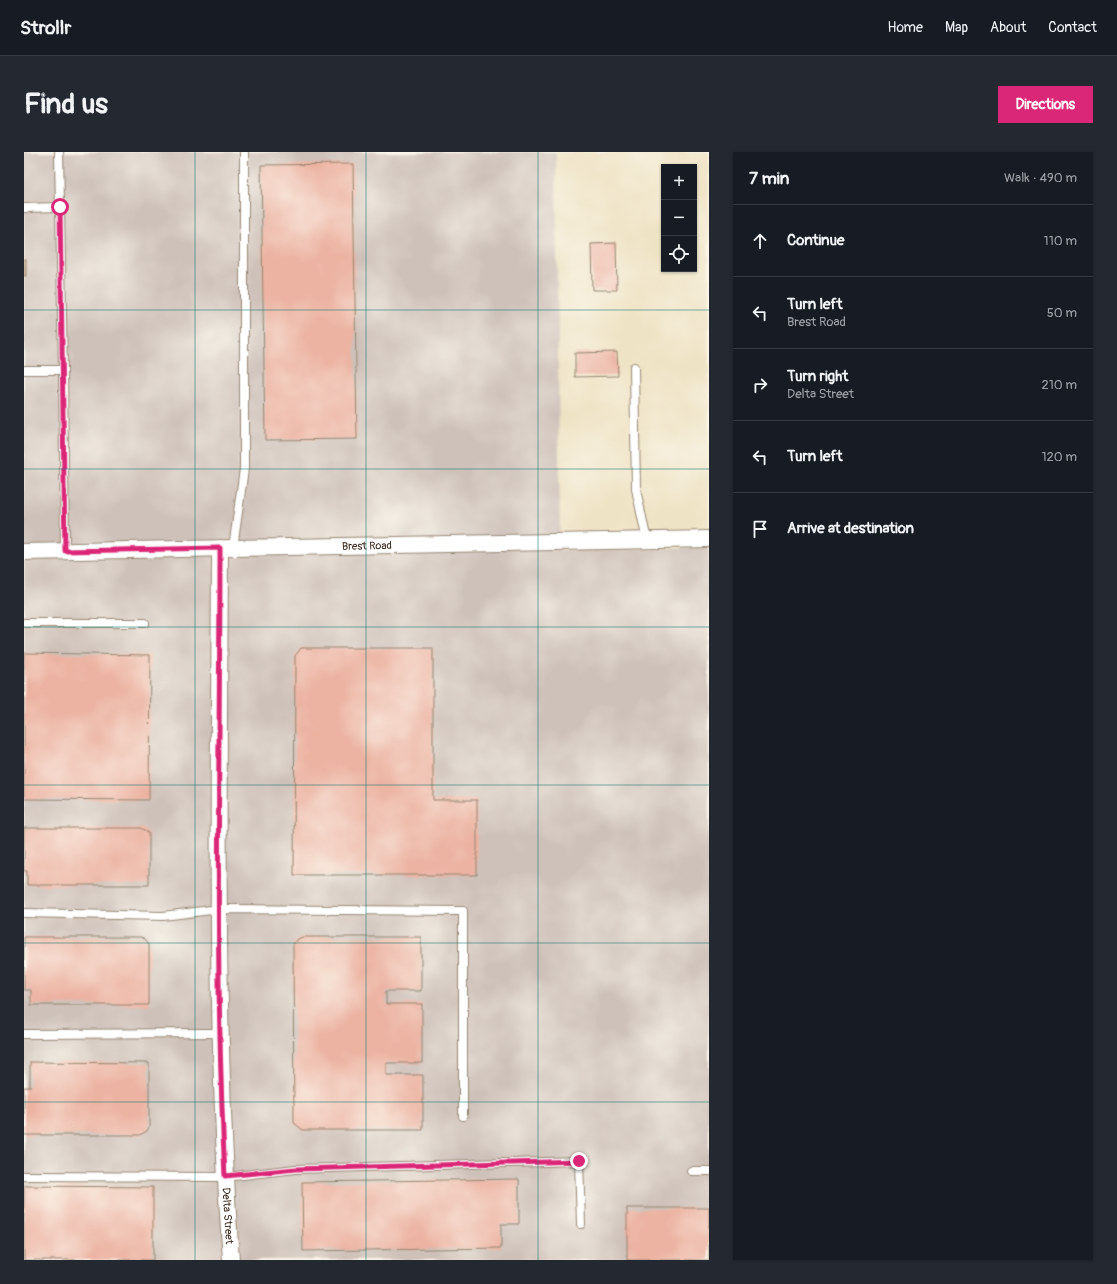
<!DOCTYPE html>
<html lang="en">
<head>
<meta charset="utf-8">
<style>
	body { margin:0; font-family:Pangolin,sans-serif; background:#242831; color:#f1f3f6 }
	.controls { position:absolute; right:12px; top:12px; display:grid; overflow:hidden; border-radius:0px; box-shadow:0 1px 3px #0004 }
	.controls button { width:36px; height:36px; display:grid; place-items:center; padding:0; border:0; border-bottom:1px solid #363941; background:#171b24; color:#f1f3f6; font:20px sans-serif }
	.stop { position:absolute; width:12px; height:12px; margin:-9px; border:3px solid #db2777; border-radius:50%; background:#fff }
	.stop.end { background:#db2777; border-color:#fff; box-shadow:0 1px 4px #0008 }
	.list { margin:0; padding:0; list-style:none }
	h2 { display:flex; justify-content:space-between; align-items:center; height:52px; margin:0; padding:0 16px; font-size:17px }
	h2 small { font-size:13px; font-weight:400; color:#9ea1a6 }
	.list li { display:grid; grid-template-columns:26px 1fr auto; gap:12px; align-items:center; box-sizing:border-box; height:72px; padding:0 16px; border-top:1px solid #363941 }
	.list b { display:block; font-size:15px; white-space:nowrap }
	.list p { margin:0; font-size:13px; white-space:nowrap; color:#9ea1a6 }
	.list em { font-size:13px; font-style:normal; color:#9ea1a6 }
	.icon { flex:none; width:22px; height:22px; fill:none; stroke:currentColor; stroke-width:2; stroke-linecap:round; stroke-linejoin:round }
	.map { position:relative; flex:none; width:685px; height:1108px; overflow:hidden; border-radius:0px }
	header { display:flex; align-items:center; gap:24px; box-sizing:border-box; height:56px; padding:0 20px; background:#171b24; border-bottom:1px solid #363941 }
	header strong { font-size:19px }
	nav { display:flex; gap:22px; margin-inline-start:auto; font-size:14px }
	.intro { display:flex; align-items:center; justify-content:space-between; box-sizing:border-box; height:96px; padding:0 24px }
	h1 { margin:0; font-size:28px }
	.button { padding:10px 18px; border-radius:0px; background:#db2777; color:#fff; font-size:14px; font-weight:700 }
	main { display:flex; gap:24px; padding:0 24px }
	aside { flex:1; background:#171b24; border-radius:0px; box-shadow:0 1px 3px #0004 }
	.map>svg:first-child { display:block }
</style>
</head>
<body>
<header>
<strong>Strollr</strong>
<nav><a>Home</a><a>Map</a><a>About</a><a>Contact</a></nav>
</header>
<div class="intro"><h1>Find us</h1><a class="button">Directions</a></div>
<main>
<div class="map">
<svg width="685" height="1108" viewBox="0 0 685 1108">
	<rect width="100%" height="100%" fill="#fbf7ec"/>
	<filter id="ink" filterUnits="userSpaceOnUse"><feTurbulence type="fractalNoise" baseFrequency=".025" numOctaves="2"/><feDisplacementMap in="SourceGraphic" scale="8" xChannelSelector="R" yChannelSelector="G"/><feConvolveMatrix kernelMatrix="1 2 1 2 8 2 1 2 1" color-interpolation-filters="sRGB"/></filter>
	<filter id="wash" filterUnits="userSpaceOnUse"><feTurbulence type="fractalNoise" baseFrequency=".012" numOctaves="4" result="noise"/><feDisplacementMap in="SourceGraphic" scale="16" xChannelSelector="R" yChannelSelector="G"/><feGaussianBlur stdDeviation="0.9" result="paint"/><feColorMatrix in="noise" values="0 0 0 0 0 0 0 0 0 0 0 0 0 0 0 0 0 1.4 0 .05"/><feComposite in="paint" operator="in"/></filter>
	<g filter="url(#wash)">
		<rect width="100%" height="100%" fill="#efe3c5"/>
		<!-- industrial -->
		<polygon fill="#cec1b9" points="0,0 532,0 536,398 685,395 685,1108 0,1108"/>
		<g id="blocks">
			<!-- building -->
			<g fill="#ecb2a2">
				<polygon points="329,12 333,287 241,288 237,13"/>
				<polygon points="592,91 593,138 568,138 567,92"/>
				<rect x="0" y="107" width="2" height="17"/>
				<polygon points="593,200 594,224 551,225 551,201"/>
				<polygon points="277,496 409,496 409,648 453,648 453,723 270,723 271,504"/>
				<polygon points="0,501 126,503 125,648 0,647"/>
				<polygon points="0,676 117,676 121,678 125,681 125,733 3,733 3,719 0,719"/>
				<polygon points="0,785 117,785 121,787 125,792 125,853 7,853 7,838 0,838"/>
				<polygon points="278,785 397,785 397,839 362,839 362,852 398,852 398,911 362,911 362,923 399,923 399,978 279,978 270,971 269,792 272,788"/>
				<polygon points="6,910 125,911 125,975 123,979 116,983 0,983 0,935 6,935"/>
				<polygon points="495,1027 495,1072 477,1072 477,1096 279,1099 278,1030"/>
				<polygon points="0,1034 129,1035 129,1108 0,1108"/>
				<rect x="603" y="1056" width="82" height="52"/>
			</g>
		</g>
	</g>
	<g filter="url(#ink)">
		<use href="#blocks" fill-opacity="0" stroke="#958672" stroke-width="1"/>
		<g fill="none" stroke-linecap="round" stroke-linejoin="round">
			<defs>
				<g id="lane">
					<polyline points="35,0 39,218"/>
					<polyline points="0,56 36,55"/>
					<polyline points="610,215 612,337 623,389"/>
					<polyline points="0,218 39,218 41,399"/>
					<polyline points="209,396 220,317 220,0"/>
					<polyline points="0,471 121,471"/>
					<polyline points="0,761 139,764 195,757 439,759 439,964"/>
					<polyline points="0,882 197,881"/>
					<polyline points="667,1019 685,1019"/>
					<polyline points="0,1024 201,1025 272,1017 555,1009 557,1072"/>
				</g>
				<g id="street">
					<path id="s1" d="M196,396C195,634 190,871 207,1108"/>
					<path id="s2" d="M0,400L685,387"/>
				</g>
			</defs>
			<!-- lane casing -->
			<use href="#lane" stroke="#958672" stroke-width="10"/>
			<!-- street casing -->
			<use href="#street" stroke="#958672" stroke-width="18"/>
			<!-- lane -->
			<use href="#lane" stroke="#fff" stroke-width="8"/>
			<!-- street -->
			<use href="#street" stroke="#fff" stroke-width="16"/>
		</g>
	</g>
	<g fill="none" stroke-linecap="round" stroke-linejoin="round" filter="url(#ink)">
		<!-- route -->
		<path stroke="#db2777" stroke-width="5" d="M36,55L41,399L196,396C196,605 190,815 201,1024L272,1017L555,1009"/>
	</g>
	<!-- grid -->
	<path fill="none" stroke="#0f766e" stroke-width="1" stroke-opacity="0.55" d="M171,0V1108M342,0V1108M514,0V1108M0,158H685M0,317H685M0,475H685M0,633H685M0,791H685M0,950H685"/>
	<g text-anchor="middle" stroke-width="3" stroke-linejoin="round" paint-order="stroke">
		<!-- street labels -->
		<g font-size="11" fill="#3b2a1e" stroke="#fbf7ec">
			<text dy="4" stroke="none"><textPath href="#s2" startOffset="343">Brest Road</textPath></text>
			<text dy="4" stroke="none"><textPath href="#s1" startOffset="668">Delta Street</textPath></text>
		</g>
	</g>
</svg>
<div class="controls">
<button>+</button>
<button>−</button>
<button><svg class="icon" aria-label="locate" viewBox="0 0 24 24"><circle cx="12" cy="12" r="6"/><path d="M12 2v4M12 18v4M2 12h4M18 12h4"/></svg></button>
</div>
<div class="stop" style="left:36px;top:55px"></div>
<div class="stop end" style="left:555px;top:1009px"></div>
</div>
<aside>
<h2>7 min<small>Walk · 490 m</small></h2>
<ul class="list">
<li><svg class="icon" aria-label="ahead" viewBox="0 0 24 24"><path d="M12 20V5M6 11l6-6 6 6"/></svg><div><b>Continue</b></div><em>110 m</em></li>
<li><svg class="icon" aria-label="left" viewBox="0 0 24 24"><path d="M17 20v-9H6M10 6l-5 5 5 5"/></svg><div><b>Turn left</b><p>Brest Road</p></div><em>50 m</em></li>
<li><svg class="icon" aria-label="right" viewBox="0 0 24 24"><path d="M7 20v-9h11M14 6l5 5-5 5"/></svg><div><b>Turn right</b><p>Delta Street</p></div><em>210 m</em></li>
<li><svg class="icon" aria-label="left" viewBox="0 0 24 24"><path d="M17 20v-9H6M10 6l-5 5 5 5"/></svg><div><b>Turn left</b></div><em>120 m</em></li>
<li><svg class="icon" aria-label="arrive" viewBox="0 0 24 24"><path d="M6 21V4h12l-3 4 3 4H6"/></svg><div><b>Arrive at destination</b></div></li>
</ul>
</aside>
</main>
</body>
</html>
